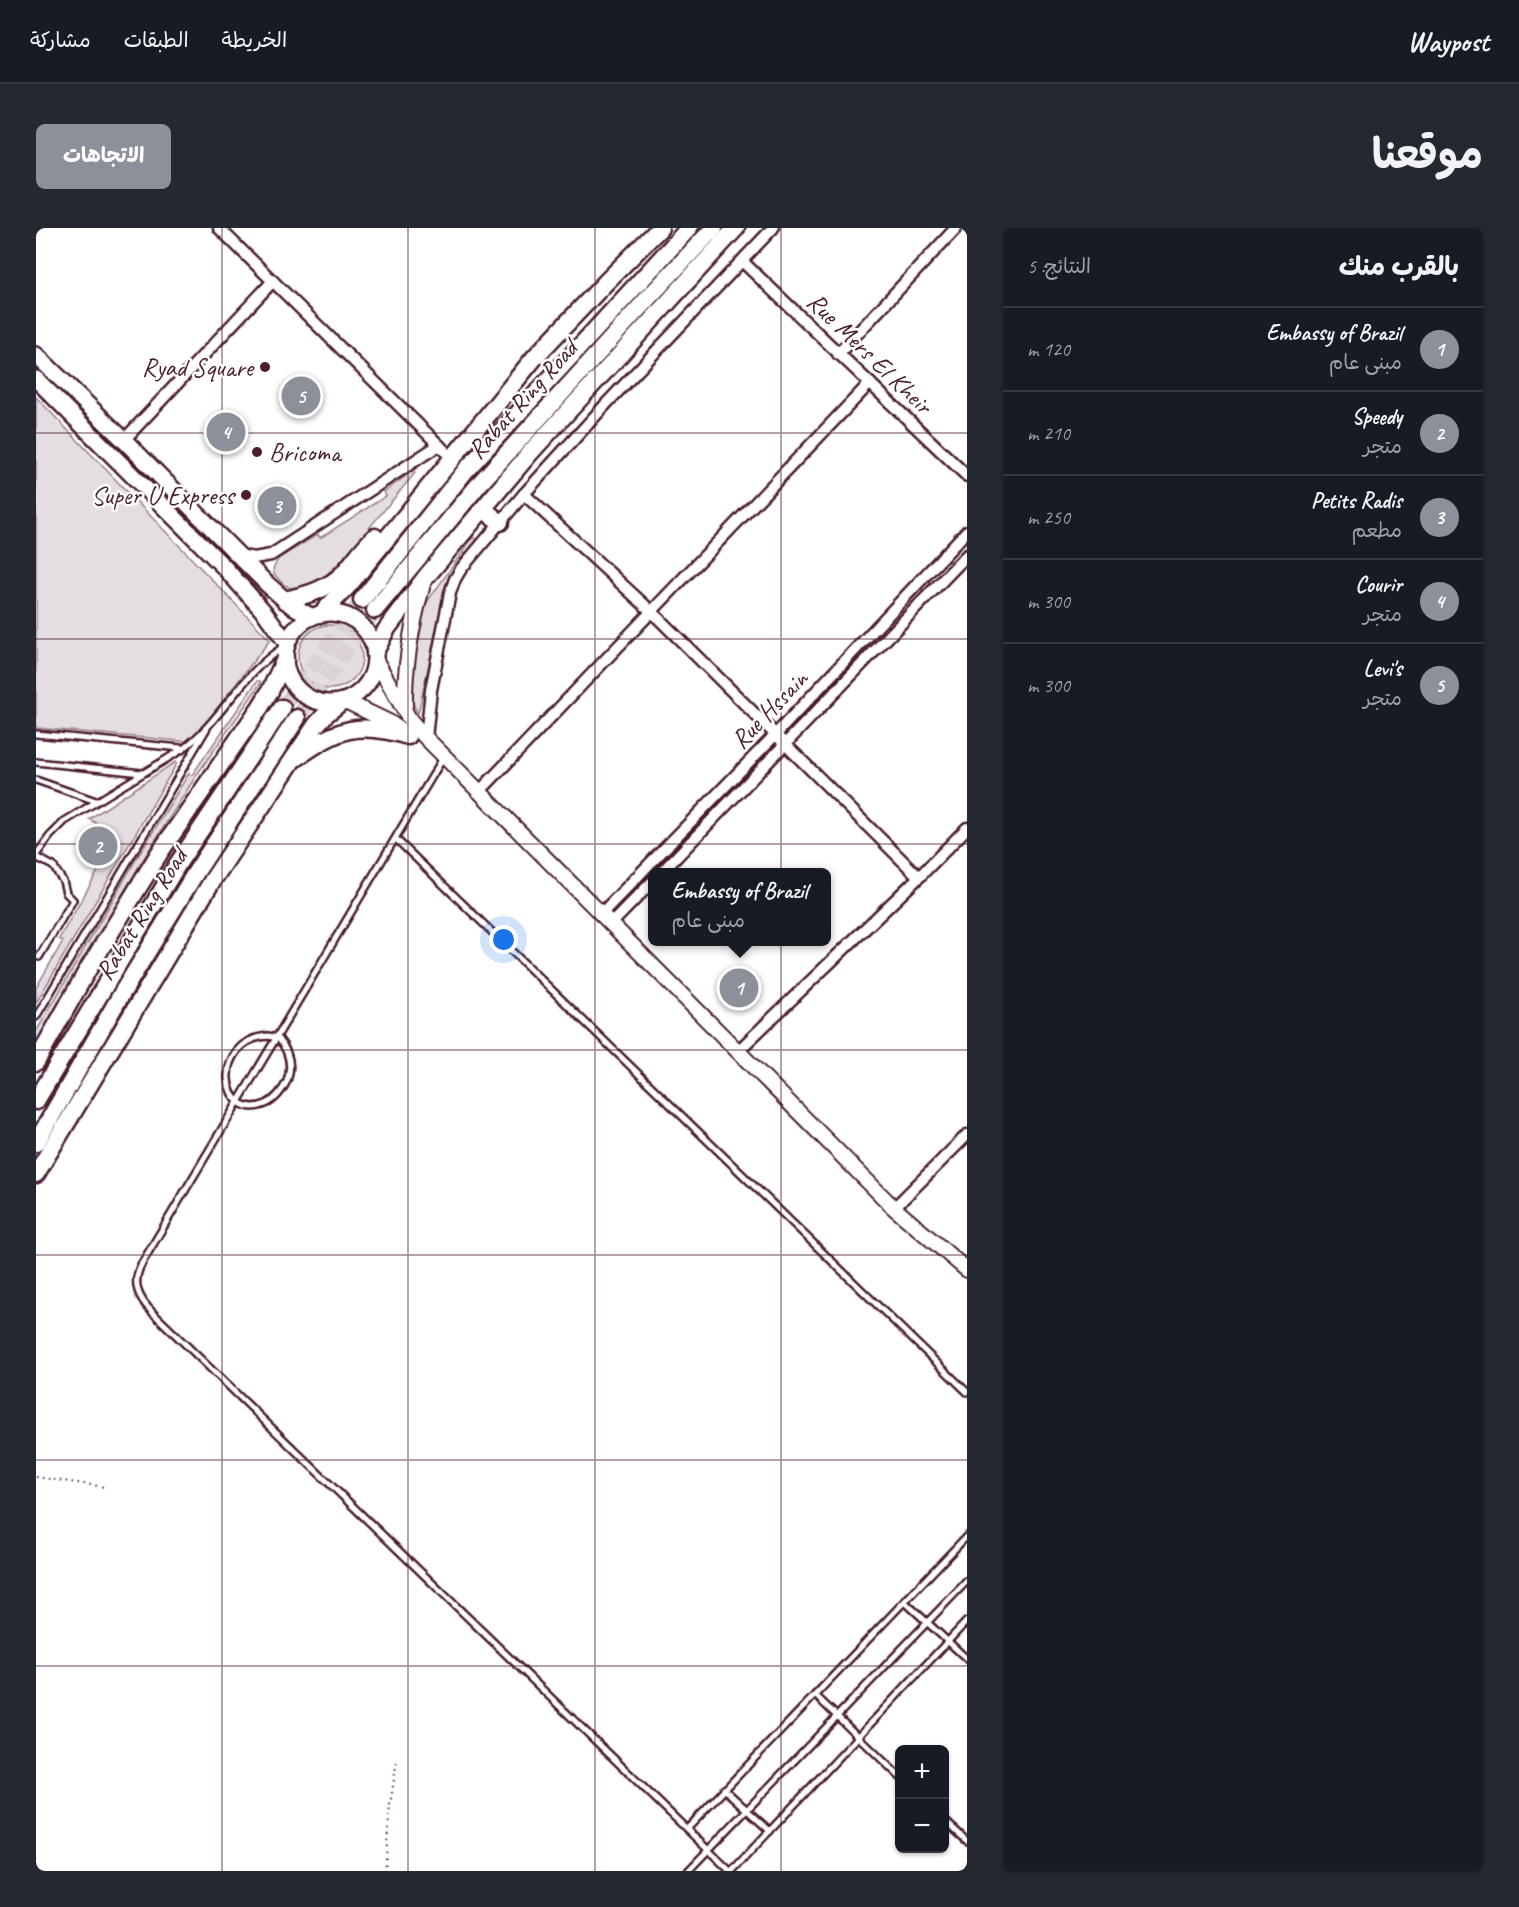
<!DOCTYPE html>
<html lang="ar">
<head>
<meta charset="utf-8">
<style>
	body { margin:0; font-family:Caveat,"Playpen Sans Arabic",sans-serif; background:#242831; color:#f1f3f6; direction:rtl }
	.controls { position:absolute; right:18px; bottom:18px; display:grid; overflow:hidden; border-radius:9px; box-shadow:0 2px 4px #0004 }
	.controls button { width:54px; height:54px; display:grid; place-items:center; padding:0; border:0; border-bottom:2px solid #363941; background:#171b24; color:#f1f3f6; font:30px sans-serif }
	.you { position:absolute; left:468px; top:712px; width:21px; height:21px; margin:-15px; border:4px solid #fff; border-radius:50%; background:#1a73e8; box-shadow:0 0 0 9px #1a73e833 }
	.badge { display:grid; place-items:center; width:39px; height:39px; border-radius:50%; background:#8c9099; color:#fff; font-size:20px; font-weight:700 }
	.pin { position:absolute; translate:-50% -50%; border:3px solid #fff; box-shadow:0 2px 6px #0006 }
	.popup { position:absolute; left:612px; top:640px; width:183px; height:78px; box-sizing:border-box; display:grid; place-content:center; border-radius:9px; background:#171b24; filter:drop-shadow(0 2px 4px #0005); font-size:20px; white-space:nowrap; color:#9ea1a6 }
	.popup b { font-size:22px; color:#f1f3f6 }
	.popup::after { content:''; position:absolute; left:50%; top:100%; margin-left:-12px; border:12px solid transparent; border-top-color:#171b24 }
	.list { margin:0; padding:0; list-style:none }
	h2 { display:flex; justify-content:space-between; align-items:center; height:78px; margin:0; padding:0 24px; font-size:26px }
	h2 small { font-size:20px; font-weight:400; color:#9ea1a6 }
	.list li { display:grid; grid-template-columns:39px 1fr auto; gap:18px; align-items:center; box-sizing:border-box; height:84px; padding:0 24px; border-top:2px solid #363941 }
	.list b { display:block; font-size:22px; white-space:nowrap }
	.list p { margin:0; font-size:20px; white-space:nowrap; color:#9ea1a6 }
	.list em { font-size:20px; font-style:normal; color:#9ea1a6 }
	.map { position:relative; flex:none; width:931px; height:1643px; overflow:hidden; direction:ltr; border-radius:9px }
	header { display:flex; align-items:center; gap:36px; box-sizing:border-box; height:84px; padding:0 30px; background:#171b24; border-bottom:2px solid #363941 }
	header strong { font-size:28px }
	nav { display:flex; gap:33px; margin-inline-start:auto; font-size:21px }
	.intro { display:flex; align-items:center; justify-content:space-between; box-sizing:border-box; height:144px; padding:0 36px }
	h1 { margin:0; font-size:42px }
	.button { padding:15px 27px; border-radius:9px; background:#8c9099; color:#fff; font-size:21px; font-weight:700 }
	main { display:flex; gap:36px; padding:0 36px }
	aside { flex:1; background:#171b24; border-radius:9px; box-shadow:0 2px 4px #0004 }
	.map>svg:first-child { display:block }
</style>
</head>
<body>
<header>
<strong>Waypost</strong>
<nav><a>الخريطة</a><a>الطبقات</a><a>مشاركة</a></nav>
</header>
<div class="intro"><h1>موقعنا</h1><a class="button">الاتجاهات</a></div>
<main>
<aside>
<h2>بالقرب منك<small>النتائج: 5</small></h2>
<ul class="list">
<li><span class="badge">1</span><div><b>Embassy of Brazil</b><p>مبنى عام</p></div><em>120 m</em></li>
<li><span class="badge">2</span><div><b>Speedy</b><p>متجر</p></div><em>210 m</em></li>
<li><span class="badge">3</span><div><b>Petits Radis</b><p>مطعم</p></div><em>250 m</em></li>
<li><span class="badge">4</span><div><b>Courir</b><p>متجر</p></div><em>300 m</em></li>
<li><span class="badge">5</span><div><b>Levi's</b><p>متجر</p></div><em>300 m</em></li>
</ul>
</aside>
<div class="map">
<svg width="931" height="1643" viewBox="0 0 931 1643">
	<rect width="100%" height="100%" fill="#fff"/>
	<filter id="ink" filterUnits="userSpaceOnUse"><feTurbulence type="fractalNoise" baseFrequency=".0167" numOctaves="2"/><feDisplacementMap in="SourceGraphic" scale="12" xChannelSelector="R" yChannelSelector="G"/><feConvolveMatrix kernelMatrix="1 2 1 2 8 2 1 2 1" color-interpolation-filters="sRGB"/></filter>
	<g filter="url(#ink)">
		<!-- green -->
		<g fill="#e5dee0" stroke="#987e86" stroke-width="1.5">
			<polygon points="0,136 138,273 232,369 229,369 0,141"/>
			<polygon points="0,169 234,412 155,514 0,500"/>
			<polygon points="377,243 379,245 309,329 290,347 272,357 254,360 247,356 238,346 237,341 242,331 282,306 284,310 350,268 348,264"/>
			<polygon points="437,309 441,312 411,354 382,486 372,466 384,384"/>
			<circle cx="294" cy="429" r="32"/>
			<polygon points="221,453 224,453 225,455 158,551 105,635 0,815 0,804 99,633 153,545 154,547 156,547"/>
			<polygon points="139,534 141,535 0,775 0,760 27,713 23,711 82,608 53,591"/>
		</g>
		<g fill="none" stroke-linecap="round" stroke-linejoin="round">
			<!-- trunk-tunnel -->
			<g stroke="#dbd2d5" stroke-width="16" stroke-dasharray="16 8" stroke-linecap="butt">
				<polyline points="246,480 326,372"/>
				<polyline points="261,490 339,382"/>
			</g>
			<defs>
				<g id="service">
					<polyline points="0,506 145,520"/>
					<path d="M407,530L106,1035C95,1055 102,1070 117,1085L694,1643"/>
					<polyline points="0,534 106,545"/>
					<polyline points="0,552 60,573"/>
					<polyline points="360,611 931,1164"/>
					<path d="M0,627L14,608L29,593L147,521C187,491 207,442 251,417"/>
					<polyline points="0,629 17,638 27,653 30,665 37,672 3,729"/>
					<polyline points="0,789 171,500"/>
					<path d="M232,808L242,810C252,822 257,837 251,853C247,862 239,872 230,876C184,895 174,812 232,808Z"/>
					<polyline points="869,1374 931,1431"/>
					<polyline points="779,1467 864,1549"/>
					<polyline points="688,1561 734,1603"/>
					<polyline points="908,1592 931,1613"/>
					<polyline points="651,1601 931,1308"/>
					<polyline points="652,1643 931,1353"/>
					<polyline points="696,1643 931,1393"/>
				</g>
				<g id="minor">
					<polyline points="183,0 416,230"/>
					<polyline points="707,34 931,248"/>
					<polyline points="802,126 920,0"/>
					<polyline points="88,212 237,53"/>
					<polyline points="488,266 616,384 883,649"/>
					<polyline points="203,327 218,330 235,327 403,217"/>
					<polyline points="390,510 395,462 414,365 419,351 425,341 488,266 571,175 737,0"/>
					<polyline points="444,563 834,155"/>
					<polyline points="626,644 931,327"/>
					<polyline points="564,687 739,507 931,303"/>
					<polyline points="574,697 616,654"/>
					<polyline points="702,823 883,649 931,600"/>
					<polyline points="858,980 931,907"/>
				</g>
				<g id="tertiary">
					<polyline points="339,431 374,492 390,510 858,980 931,1042"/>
					<polyline points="309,473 353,494 370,506"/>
					<path d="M369,478C368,436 376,396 387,356"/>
				</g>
				<g id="secondary">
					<polyline points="0,127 88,212 231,356 255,377 276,389"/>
					<polyline points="0,151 188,339 229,385 251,415"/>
					<circle cx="294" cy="430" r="45"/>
				</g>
				<g id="trunk">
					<polyline points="447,281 464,294"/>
					<path d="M249,372C271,367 291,362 308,345C318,333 327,319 339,309"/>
					<polyline points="326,372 430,242 653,0"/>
					<polyline points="339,382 444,255 613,69 678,0"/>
					<polyline points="285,386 313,357 499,129 570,54 624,0"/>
					<polyline points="339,424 350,402 389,350 493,226 700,0"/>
					<path d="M262,529C302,500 323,493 372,508"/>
					<polyline points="0,834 51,743 124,624 225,478 234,463 249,431"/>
					<polyline points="0,873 143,634 246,480"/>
					<polyline points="0,915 86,765 160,644 261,490"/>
					<polyline points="0,946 176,653 280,497 290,486 305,474"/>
				</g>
			</defs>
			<!-- service casing -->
			<use href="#service" stroke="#4a1f2b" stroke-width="10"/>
			<!-- minor casing -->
			<use href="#minor" stroke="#4a1f2b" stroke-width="15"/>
			<!-- tertiary casing -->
			<use href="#tertiary" stroke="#4a1f2b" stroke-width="18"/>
			<!-- secondary casing -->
			<use href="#secondary" stroke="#4a1f2b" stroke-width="20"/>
			<!-- trunk casing -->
			<use href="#trunk" stroke="#4a1f2b" stroke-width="21"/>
			<!-- path -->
			<g stroke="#4a1f2b" stroke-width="2" stroke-dasharray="1.5 4.5" stroke-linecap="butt">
				<polyline points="0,1249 69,1259"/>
				<polyline points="349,1643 354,1577 361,1532"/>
			</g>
			<!-- service -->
			<use href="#service" stroke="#fff" stroke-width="5"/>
			<!-- minor -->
			<use href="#minor" stroke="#fff" stroke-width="10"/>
			<!-- tertiary -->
			<use href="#tertiary" stroke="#fff" stroke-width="14"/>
			<!-- secondary -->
			<use href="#secondary" stroke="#fff" stroke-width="15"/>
			<!-- trunk -->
			<use href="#trunk" stroke="#fff" stroke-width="16"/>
		</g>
	</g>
	<!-- grid -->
	<path fill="none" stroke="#4a1f2b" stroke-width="1.5" stroke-opacity="0.55" d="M186,0V1643M372,0V1643M559,0V1643M745,0V1643M0,205H931M0,411H931M0,616H931M0,822H931M0,1027H931M0,1232H931M0,1438H931"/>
	<!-- markers -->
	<g fill="#4a1f2b" stroke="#fff" stroke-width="2">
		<circle cx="229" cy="139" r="6"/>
		<circle cx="221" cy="224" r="6"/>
		<circle cx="210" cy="267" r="6"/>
	</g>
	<g text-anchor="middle" stroke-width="5" stroke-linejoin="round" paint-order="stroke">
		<!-- street labels -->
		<g font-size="26" fill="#4a1f2b" stroke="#fff">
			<text transform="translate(834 125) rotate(44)" y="9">Rue Mers El Kheir</text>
			<text transform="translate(486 171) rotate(-48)" y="9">Rabat Ring Road</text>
			<text transform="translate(733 481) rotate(-46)" y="9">Rue Hssain</text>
			<text transform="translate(105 686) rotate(-58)" y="9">Rabat Ring Road</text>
		</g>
		<!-- poi labels -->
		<g font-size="26" fill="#4a1f2b" stroke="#fff" text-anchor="end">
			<text x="217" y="148">Ryad Square</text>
			<text x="233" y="233" text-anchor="start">Bricoma</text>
			<text x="198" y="276">Super U Express</text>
		</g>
	</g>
</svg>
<div class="controls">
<button>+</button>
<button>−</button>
</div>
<div class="you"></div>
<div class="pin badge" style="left:703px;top:760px">1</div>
<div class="popup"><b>Embassy of Brazil</b>مبنى عام</div>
<div class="pin badge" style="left:62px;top:618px">2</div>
<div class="pin badge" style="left:241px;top:278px">3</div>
<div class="pin badge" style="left:190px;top:204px">4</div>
<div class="pin badge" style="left:265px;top:168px">5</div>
</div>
</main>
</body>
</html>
